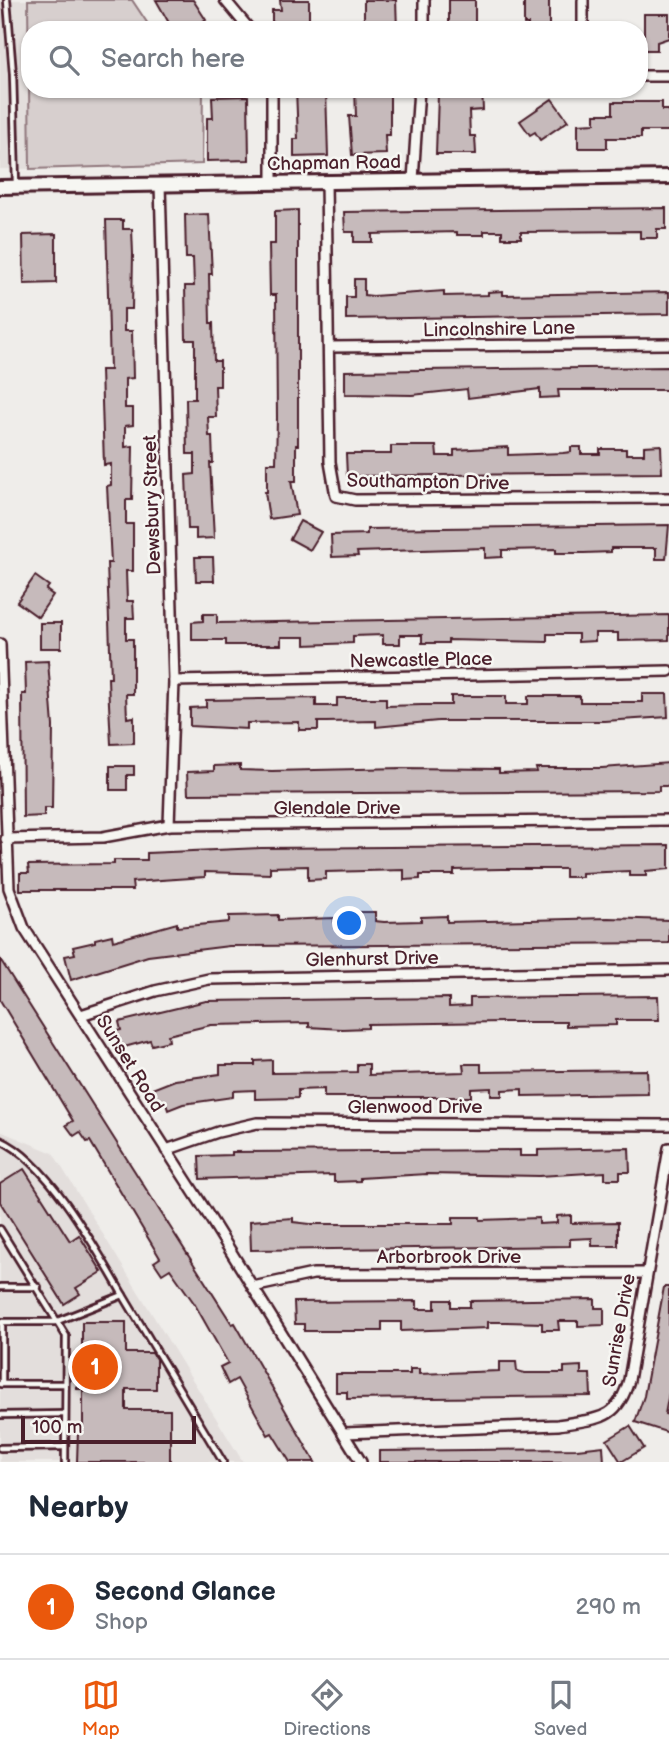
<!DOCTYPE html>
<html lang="en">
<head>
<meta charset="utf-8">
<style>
	body { margin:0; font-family:"Balsamiq Sans",sans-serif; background:#f2f2f3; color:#1f2937 }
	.scale { position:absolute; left:21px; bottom:18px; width:175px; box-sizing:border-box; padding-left:7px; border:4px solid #4a1f2b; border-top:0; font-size:19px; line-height:24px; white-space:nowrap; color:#4a1f2b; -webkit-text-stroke:5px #f6f6f2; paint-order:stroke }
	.you { position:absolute; left:350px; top:924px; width:24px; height:24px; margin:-18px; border:5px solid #fff; border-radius:50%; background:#1a73e8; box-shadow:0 0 0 10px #1a73e833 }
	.badge { display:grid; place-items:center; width:46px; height:46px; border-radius:50%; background:#ea580c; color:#fff; font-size:23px; font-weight:700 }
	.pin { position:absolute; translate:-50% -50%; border:4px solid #fff; box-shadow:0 2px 7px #0006 }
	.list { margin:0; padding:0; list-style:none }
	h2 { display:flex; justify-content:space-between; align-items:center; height:91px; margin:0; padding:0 28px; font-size:30px }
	h2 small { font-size:23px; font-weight:400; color:#747a83 }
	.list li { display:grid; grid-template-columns:46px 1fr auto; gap:21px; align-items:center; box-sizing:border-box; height:105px; padding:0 28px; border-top:2px solid #e0e1e3 }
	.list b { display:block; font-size:26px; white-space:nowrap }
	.list p { margin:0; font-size:23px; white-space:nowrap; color:#747a83 }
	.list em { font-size:23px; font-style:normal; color:#747a83 }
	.icon { flex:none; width:38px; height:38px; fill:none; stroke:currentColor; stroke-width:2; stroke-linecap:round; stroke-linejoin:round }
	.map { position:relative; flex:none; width:669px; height:1462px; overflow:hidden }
	.search { position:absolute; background:#fff; box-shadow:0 2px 5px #0004; left:21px; right:21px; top:21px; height:77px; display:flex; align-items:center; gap:18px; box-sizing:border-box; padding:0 24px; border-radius:28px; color:#747a83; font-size:26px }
	.sheet { height:196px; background:#fff }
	nav { display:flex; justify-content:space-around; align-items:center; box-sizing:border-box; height:98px; border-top:2px solid #e0e1e3; background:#fff; font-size:19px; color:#747a83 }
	nav a { display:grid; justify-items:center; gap:4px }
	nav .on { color:#ea580c }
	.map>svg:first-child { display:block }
</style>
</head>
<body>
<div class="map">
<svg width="669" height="1462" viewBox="0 0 669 1462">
	<rect width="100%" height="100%" fill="#efedea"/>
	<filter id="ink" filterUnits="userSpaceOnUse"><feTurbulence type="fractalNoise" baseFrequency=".0143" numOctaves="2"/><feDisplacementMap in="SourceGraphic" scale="14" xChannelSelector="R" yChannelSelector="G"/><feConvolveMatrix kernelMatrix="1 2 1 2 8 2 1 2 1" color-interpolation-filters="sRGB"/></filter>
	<g filter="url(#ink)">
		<!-- built -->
		<g fill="#e3dedc">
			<polygon points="0,0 28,0 30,169 0,169"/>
			<polygon points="0,1131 53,1153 243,1462 0,1462"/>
		</g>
		<!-- green -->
		<polygon fill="#d7cfce" stroke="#90777c" stroke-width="2" points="28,0 132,0 152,30 30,30 30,89 203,89 202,164 30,169"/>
		<!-- building -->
		<g fill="#c6babb" stroke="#4a1f2b" stroke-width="2">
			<polygon points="156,0 193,0 206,20 201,24 205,30 173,30"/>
			<polygon points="280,0 309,0 309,27 283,27 283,22 272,22 272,10 281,10"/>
			<polygon points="364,0 396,0 397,30 364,30"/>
			<rect x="449" y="0" width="26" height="30"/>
			<polygon points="524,0 549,0 549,30 528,30 528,24 524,24"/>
			<polygon points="644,14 669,14 669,38 657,42 657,50 644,50"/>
			<polygon points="296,89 326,89 328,156 294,157 294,139 298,139"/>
			<polygon points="355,89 390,89 390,135 385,135 386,154 352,155 349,116 356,116"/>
			<polygon points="450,89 482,89 483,110 469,111 470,136 475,136 476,154 436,154 438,94 450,94"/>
			<polygon points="248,96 249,160 207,161 207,118 213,118 212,97"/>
			<polygon points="552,99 568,121 540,140 535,132 530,135 520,121"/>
			<polygon points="613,102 662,102 662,110 669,110 669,131 641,131 641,138 607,138 607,148 578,148 578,124 595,123 595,114 613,114"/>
			<polygon points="666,208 666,229 657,229 657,238 640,238 640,231 521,232 521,238 502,238 502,231 484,231 484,235 457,235 457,232 372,234 372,242 354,242 354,232 345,232 344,212"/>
			<polygon points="298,210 298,445 296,445 296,481 291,481 297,515 269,519 265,492 267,492 267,463 276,463 277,418 276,295 270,295 269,244 275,244 275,211"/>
			<polygon points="209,214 212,274 209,274 210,323 213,323 214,361 220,361 220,386 215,386 216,417 208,417 209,436 212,436 213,463 210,463 214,538 196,539 196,529 188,529 187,501 186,475 195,474 195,454 187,454 186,399 195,399 195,340 186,340 185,286 194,286 193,258 186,258 185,215"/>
			<polygon points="106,220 123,220 123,229 132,229 133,254 132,309 124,309 124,331 132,331 133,378 125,379 125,408 133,408 133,425 125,426 125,447 133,446 132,500 126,500 126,524 133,524 133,571 126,571 127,601 133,601 134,618 126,618 126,639 133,639 133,694 126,694 127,718 134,717 134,743 111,744 109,704 108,678 111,678 107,563 111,563 107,486 111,485 111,464 104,465 101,370 110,370"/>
			<polygon points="56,234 56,283 24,284 23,235"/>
			<polygon points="354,279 364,279 364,295 373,296 444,291 444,296 488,295 488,292 503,291 503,295 669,292 669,314 346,319 346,297 354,297"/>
			<polygon points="669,367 669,390 558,390 559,397 540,398 540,389 468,398 467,389 412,395 345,394 345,371"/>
			<polygon points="661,445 662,473 347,476 346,454 391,454 391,446 436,446 437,456 454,456 454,450 508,447 508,455 563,453 571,452 571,447 581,447 581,454 600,454 600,449 626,449 626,454 644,454 644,446"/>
			<polygon points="300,521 321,532 310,550 290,539"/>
			<polygon points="669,525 666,559 656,559 656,548 611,548 611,552 584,553 556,553 556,549 502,550 502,557 485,558 485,548 357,552 358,556 332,557 331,535 367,534 367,529"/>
			<polygon points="195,557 213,557 214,581 196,581"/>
			<polygon points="35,576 49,586 46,590 53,595 38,617 17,602"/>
			<polygon points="203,614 217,614 217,623 669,615 669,640 618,641 618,633 595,633 595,641 578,642 578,634 547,634 547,642 448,640 448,643 422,643 422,635 400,635 400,644 383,644 383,635 353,636 353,643 305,645 305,637 281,637 281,645 226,645 226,640 192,640 192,622 203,621"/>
			<rect x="40" y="623" width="21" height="25"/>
			<polygon points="48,661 53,726 52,808 44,808 44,816 23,817 22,694 26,694 25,662"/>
			<polygon points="642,694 667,694 668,717 604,721 438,721 376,727 376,721 326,722 318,722 318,730 299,730 299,722 247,723 247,729 190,726 190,708 206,707 206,700 316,698 316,706 337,706 337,698 386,698 386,706 422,705 451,705 451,696 506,696 506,704 528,704 528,696 580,696 580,702 642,702"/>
			<polygon points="669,763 669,786 659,786 659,791 188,794 187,772 214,771 214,766 240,765 240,770 272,771 402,768 499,769 499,773 537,772 536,768 602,768"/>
			<polygon points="110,766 134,766 134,775 127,775 127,790 110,790"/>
			<polygon points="669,845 669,869 646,871 646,876 629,876 629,871 582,873 582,877 565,877 565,869 501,869 454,870 454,875 420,875 420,879 404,880 404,870 326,872 326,879 308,880 308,866 270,867 270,874 205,872 205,877 132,882 133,890 20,890 20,873 29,873 28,865 114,864 114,860 147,860 147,853 261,848"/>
			<polygon points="357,912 375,912 375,921 384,922 421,921 421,917 447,916 447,922 608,918 669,920 669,943 229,946 148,956 71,980 65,956 75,954 73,947 95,942 95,939 112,935 113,941 177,923 177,927 229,922 229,916 278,915 278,920 334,918 334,925 357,925"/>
			<polygon points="0,959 172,1230 232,1324 235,1323 315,1462 290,1462 272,1433 268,1435 237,1379 228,1384 220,1367 228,1363 194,1303 170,1269 162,1274 154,1262 160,1258 90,1141 87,1142 80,1132 74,1136 66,1125 73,1121 0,1000"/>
			<polygon points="658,996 659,1020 616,1020 616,1025 566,1026 566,1022 503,1022 368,1024 368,1028 342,1029 309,1027 309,1023 211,1025 168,1035 169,1041 152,1045 150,1040 117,1049 112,1032 121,1030 119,1022 206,1001 449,998 449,1007 470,1006 470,998"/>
			<polygon points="272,1060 272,1073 357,1072 357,1064 369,1064 369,1075 464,1072 463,1064 481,1064 481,1072 647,1070 648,1094 522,1096 522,1089 502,1090 502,1096 491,1096 491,1088 471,1089 471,1097 324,1097 324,1089 298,1090 298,1098 255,1099 255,1090 233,1091 233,1097 183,1104 168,1110 165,1101 158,1104 152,1089 175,1080 220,1074 220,1065 255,1065 255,1061"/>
			<polygon points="629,1148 630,1172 620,1172 620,1179 605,1179 605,1172 539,1176 427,1174 360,1178 360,1181 334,1182 334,1175 200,1179 199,1156 232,1155 232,1152 520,1150 520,1156 538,1156 538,1150"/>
			<polygon points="24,1169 70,1241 79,1235 102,1272 76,1288 80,1294 64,1304 0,1202 0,1184"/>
			<polygon points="571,1215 571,1223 618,1222 618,1246 592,1246 592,1238 570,1239 570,1246 251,1250 250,1221 293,1218 293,1222 310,1224 453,1224 453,1217 480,1217 480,1220 539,1218 539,1224 557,1223 557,1216"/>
			<polygon points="664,1287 669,1287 669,1393 665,1414 669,1415 669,1433 635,1422 644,1396"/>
			<polygon points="595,1299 595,1308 604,1308 604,1325 578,1326 578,1321 558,1321 559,1330 542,1330 542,1323 506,1322 488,1322 488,1328 401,1331 401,1322 382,1322 382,1331 304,1331 304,1324 295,1324 294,1302 417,1301 417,1309 435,1309 435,1300 451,1300 451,1307 470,1307 470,1301"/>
			<polygon points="82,1322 126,1322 126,1353 152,1353 156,1359 156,1389 126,1389 126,1410 170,1410 170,1462 77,1462 78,1432 83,1432 83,1389 77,1389 77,1353 82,1353"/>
			<polygon points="499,1362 516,1362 517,1371 525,1373 564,1373 564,1367 581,1366 581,1374 590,1374 591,1396 347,1399 347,1392 336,1392 336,1374 410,1374 410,1369 419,1369 419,1374 499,1371"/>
			<polygon points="630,1426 644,1448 621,1462 607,1440"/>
			<polygon points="603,1446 604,1462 379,1462 379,1451 577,1449"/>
		</g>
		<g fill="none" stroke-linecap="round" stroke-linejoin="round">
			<defs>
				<g id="service">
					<polyline points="7,0 13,74 16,184"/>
					<path d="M0,1140C48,1161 97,1250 123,1295"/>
					<polyline points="0,1229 66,1336 65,1462"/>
					<polyline points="0,1287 38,1287"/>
					<polyline points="0,1322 55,1322 123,1295 223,1462"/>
					<polyline points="0,1384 65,1384"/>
					<polyline points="2,1384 2,1322"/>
					<polyline points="0,1415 65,1414"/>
					<polyline points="0,1448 65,1447"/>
				</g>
				<g id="minor">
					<polyline points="225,0 250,30"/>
					<polyline points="424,0 424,30"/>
					<polyline points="583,0 583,30"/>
					<polyline points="639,76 669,76"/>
					<polyline points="272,89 272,181"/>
					<polyline points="413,180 419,89"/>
					<polyline points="326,181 330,462 336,496 355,500 669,498"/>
					<polyline points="160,184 174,681 169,825"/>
					<polyline points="329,347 669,344"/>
					<polyline points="0,644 9,888 24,928 202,1205 361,1462"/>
					<polyline points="174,681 669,671"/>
					<polyline points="6,839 103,837 169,825 669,820"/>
					<polyline points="81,1015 155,991 209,979 669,970"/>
					<polyline points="166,1150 218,1132 257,1123 669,1125"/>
					<polyline points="253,1287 313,1274 646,1273"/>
					<path d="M344,1433L558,1425C597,1418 617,1422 629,1380L669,1148"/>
				</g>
				<polyline id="tertiary" points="0,187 669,177"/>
			</defs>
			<!-- service casing -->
			<use href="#service" stroke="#4a1f2b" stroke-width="10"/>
			<!-- minor casing -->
			<use href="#minor" stroke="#4a1f2b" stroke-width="14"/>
			<!-- tertiary casing -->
			<use href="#tertiary" stroke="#4a1f2b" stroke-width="18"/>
			<!-- service -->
			<use href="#service" stroke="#f6f6f2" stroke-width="4.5"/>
			<!-- minor -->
			<use href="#minor" stroke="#f6f6f2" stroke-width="9"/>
			<!-- tertiary -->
			<use href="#tertiary" stroke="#f6f6f2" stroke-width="12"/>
		</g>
	</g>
	<g text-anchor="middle" stroke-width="5" stroke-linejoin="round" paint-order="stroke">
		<!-- street labels -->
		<g font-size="19" fill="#4a1f2b" stroke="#f6f6f2">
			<text transform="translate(334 162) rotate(-1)" y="7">Chapman Road</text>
			<text transform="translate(499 328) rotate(-1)" y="7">Lincolnshire Lane</text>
			<text transform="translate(428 481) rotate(1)" y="7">Southampton Drive</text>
			<text transform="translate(151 505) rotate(-92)" y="7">Dewsbury Street</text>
			<text transform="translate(421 659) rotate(-1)" y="7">Newcastle Place</text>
			<text x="337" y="814">Glendale Drive</text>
			<text transform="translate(372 958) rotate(-1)" y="7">Glenhurst Drive</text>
			<text transform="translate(131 1063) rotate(58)" y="7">Sunset Road</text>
			<text x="415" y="1113">Glenwood Drive</text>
			<text x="449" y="1263">Arborbrook Drive</text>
			<text transform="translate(618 1330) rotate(-80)" y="7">Sunrise Drive</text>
		</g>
	</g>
</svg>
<div class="scale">100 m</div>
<div class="you"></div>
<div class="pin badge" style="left:95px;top:1367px">1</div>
<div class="search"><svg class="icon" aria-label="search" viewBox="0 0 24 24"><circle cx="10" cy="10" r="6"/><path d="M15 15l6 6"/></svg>Search here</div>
</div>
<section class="sheet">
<h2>Nearby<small></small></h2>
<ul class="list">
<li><span class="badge">1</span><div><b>Second Glance</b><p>Shop</p></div><em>290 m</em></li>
</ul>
</section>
<nav>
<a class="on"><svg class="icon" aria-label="map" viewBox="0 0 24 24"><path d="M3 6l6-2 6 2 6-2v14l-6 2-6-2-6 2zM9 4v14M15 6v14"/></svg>Map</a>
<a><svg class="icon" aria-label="directions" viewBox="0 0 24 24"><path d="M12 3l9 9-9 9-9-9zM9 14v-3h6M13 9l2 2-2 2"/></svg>Directions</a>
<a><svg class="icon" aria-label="saved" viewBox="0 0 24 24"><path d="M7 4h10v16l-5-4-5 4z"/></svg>Saved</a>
</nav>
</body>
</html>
